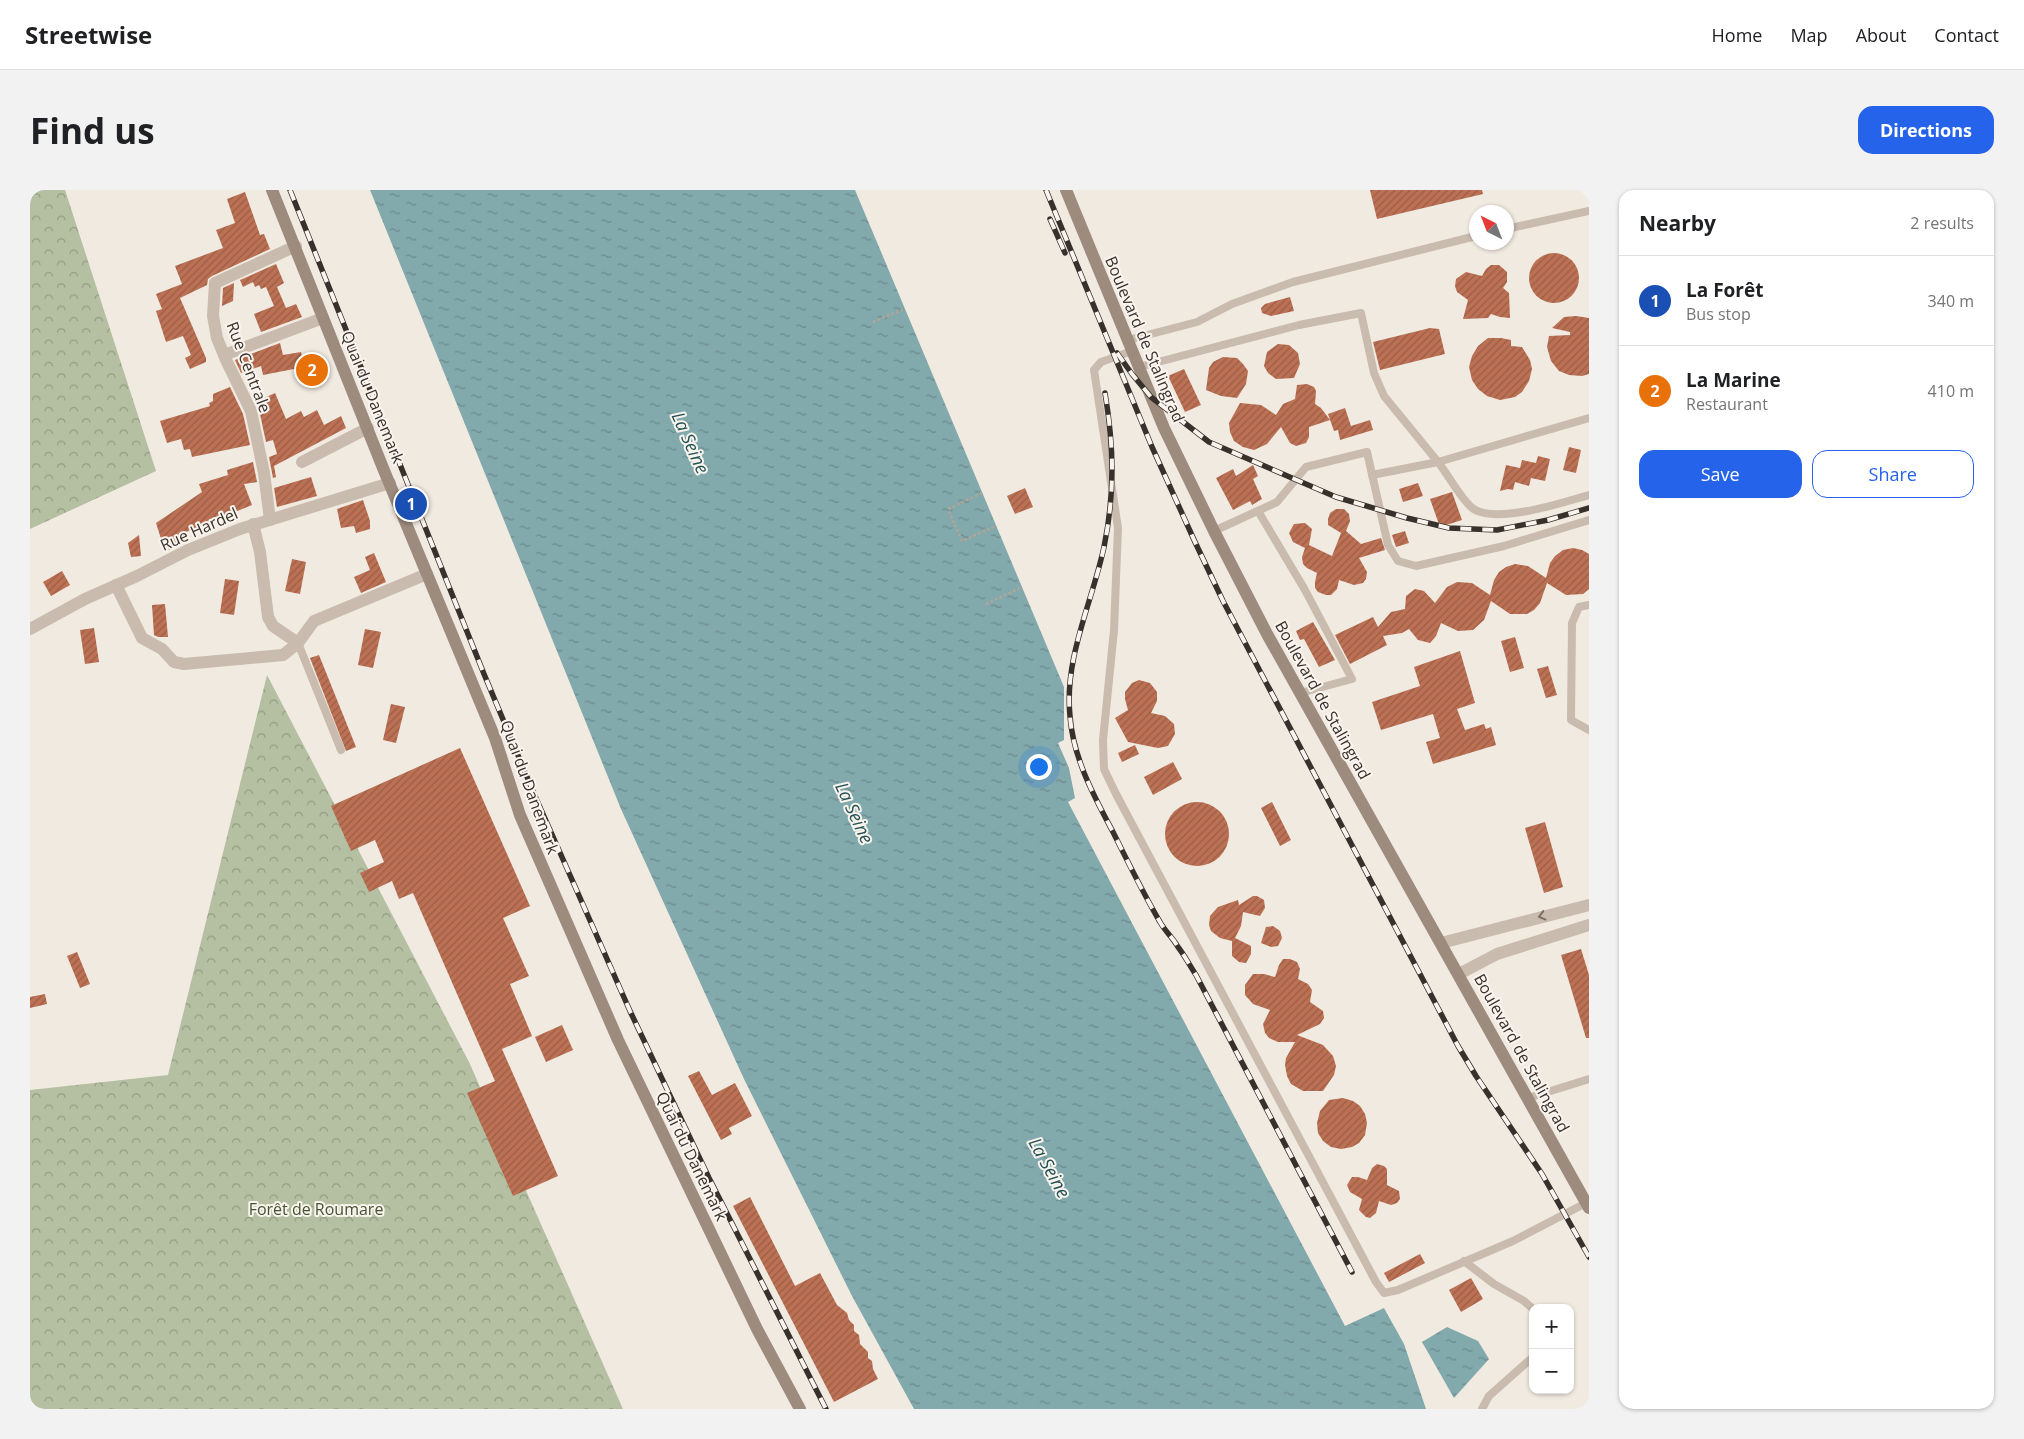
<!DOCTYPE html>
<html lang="en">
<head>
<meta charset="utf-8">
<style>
	body { margin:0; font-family:"Open Sans",sans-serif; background:#f2f2f2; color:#202124 }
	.controls { position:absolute; right:15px; bottom:15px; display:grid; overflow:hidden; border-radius:10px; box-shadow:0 1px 4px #0004 }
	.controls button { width:45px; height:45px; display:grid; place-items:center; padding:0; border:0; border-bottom:1px solid #e0e0e0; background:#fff; color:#202124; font:25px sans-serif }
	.compass { position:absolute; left:1439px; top:15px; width:45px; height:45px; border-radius:50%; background:#fff; box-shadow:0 1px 4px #0004; rotate:318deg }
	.you { position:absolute; left:1008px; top:576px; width:18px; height:18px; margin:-12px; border:4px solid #fff; border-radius:50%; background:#1a73e8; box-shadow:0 0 0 8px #1a73e833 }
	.badge { display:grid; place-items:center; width:32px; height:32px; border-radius:50%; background:#2563eb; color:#fff; font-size:16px; font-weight:700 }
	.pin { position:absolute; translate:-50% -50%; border:2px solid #fff; box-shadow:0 1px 5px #0006 }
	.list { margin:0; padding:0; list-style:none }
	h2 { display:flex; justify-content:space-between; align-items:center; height:65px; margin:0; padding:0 20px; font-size:21px }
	h2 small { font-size:16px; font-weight:400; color:#757577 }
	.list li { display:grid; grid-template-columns:32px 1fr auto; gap:15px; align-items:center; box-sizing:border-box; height:90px; padding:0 20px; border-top:1px solid #e0e0e0 }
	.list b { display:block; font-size:19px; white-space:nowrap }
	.list p { margin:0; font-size:16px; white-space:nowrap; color:#757577 }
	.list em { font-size:16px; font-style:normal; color:#757577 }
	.actions { display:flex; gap:10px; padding:15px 20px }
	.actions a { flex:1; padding:11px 0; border:1px solid #2563eb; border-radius:15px; text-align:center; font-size:18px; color:#2563eb }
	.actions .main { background:#2563eb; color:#fff }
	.map { position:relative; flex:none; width:1559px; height:1219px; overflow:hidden; border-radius:15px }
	header { display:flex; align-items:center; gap:30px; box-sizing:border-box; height:70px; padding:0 25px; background:#fff; border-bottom:1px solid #e0e0e0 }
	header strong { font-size:24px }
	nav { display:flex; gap:28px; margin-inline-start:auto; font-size:18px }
	.intro { display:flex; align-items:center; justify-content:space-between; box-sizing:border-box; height:120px; padding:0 30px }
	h1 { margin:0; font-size:35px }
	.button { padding:12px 22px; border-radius:15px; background:#2563eb; color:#fff; font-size:18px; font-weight:700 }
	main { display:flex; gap:30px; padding:0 30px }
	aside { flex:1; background:#fff; border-radius:15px; box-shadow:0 1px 4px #0004 }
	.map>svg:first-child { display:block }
</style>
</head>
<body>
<header>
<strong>Streetwise</strong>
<nav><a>Home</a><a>Map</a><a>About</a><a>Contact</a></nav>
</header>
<div class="intro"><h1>Find us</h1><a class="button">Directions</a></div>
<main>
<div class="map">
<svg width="1559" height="1219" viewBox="0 0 1559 1219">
	<defs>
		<pattern id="forest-crowns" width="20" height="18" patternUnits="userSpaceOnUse" patternTransform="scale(1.25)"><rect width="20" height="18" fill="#b4c0a1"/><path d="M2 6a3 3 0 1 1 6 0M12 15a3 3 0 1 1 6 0" fill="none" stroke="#939c83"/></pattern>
		<pattern id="water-ripples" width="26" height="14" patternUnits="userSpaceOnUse" patternTransform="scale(1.25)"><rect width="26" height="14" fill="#82a9ac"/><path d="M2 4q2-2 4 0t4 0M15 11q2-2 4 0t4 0" fill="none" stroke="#6b8a8c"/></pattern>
		<pattern id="building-hatch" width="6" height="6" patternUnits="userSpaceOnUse" patternTransform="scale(1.25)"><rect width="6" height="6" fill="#bc7154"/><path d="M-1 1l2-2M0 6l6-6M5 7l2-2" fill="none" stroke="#9a5d46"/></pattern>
	</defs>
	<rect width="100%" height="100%" fill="#f1eae1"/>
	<!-- forest -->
	<g fill="url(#forest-crowns)">
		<polygon points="0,0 35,0 126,281 0,339"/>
		<polygon points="237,485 439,872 593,1219 0,1219 0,900 138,885"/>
	</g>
	<!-- water -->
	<g fill="url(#water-ripples)">
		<polygon points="340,0 825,0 1034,497 1034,550 1028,553 1039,578 1045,608 1038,612 1315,1136 1354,1118 1374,1154 1396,1219 884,1219 822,1106 714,889 591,619"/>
		<polygon points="1417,1137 1448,1151 1459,1169 1424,1208 1392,1152"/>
	</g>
	<!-- building -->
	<g fill="url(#building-hatch)">
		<polygon points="1340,0 1452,0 1453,4 1347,29"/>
		<polygon points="215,2 230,45 234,44 240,59 182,86 178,89 177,95 150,108 176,168 176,172 160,179 155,168 161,165 153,146 136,152 126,121 132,119 126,104 152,94 145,76 193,58 186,40 205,33 197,9"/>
		<circle cx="1524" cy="88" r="25"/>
		<polygon points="246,74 254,93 247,97 256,118 266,114 272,127 231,142 224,124 244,116 236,97 231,99 229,95 225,97 223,92 213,97 210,90"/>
		<polygon points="1461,75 1469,75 1477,82 1477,92 1473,98 1479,103 1480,128 1470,127 1461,124 1458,128 1433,129 1438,110 1427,102 1425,96 1426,89 1436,82 1452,86 1456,79"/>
		<polygon points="204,93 203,111 192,116 193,98"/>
		<polygon points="1260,107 1264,121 1241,126 1232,123 1231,118 1235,114"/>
		<polygon points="1546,126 1559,128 1559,184 1552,186 1539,185 1529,181 1521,171 1517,157 1519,146 1540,145 1540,142 1522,138 1534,127"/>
		<polygon points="1400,138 1409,139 1415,164 1350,180 1343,152"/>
		<polygon points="1458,148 1471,148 1481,150 1481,156 1492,157 1500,170 1502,179 1499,191 1492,202 1485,207 1470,210 1457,206 1448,199 1442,190 1439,177 1442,166 1448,156"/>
		<polygon points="250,153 253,165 271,162 274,177 233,185 231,176 211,183 205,170"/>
		<polygon points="1248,154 1259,155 1268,163 1270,174 1264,188 1246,189 1238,183 1234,176 1237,162"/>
		<polygon points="1193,167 1207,168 1213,174 1218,181 1216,194 1207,208 1191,206 1176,200 1179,178 1183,172"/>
		<polygon points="1154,179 1171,215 1155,222 1138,186"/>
		<polygon points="1277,194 1284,197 1286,201 1285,214 1291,218 1300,230 1279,237 1279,247 1276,253 1266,256 1260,253 1251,237 1237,254 1224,260 1213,257 1204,251 1200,242 1199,233 1210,213 1231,215 1246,225 1253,214 1265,209 1267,195"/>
		<polygon points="200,197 213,224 220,255 162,267 160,259 154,260 151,249 137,253 130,231 180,216 179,213 183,211 183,204"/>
		<polygon points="245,203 256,229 271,221 274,227 287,220 294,235 311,226 316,238 244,276 246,287 243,288 239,267 247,264 243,250 236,252 230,224 240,220 234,208"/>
		<polygon points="1315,218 1321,236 1340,230 1343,240 1310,250 1308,240 1304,241 1298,224"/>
		<polygon points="1539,257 1551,260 1546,283 1533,280"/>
		<polygon points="1508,266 1520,269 1515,291 1501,288 1499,296 1485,292 1483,300 1478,299 1470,301 1476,275 1490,278 1492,270 1506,273"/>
		<polygon points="223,272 227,292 214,294 222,315 156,342 147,347 150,355 139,360 135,350 132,352 126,333 172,302 169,294 198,285 197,280"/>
		<polygon points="1223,275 1228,286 1223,289 1232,309 1222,315 1220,311 1203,320 1186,288 1203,279 1206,286"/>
		<polygon points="281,287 287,306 247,317 244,298"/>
		<polygon points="1388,293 1393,306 1373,312 1369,299"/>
		<polygon points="995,298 1003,317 985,324 977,306"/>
		<polygon points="1422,302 1432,330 1410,337 1400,309"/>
		<polygon points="333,310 340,331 340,339 326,343 324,336 311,338 307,319"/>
		<polygon points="1306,319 1314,319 1319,324 1320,331 1316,341 1331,354 1351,348 1355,360 1329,368 1337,382 1336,389 1333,393 1324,395 1309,390 1307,399 1301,405 1296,405 1288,402 1285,398 1285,392 1287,383 1277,378 1273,374 1272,367 1275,358 1263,352 1259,343 1264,334 1275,333 1282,339 1279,355 1302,366 1311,343 1298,335 1298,329 1300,323"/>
		<polygon points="1375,341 1379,353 1366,357 1362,345"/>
		<polygon points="109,345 111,366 101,367 98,353"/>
		<polygon points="1543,358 1552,360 1559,364 1559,399 1553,404 1536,405 1517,393 1510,413 1504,420 1497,424 1480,424 1461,411 1454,430 1443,440 1428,441 1411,433 1406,446 1400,453 1388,450 1379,439 1372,443 1353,446 1357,455 1320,474 1305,445 1343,427 1348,437 1361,422 1375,419 1376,406 1385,399 1394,401 1405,413 1417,397 1427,392 1442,393 1460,405 1464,390 1469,382 1476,377 1485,374 1498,376 1516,388 1520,373 1525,366 1533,360"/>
		<polygon points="344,363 356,392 331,403 324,387 340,380 335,367"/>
		<polygon points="262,369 276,372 270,404 255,401"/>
		<polygon points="32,381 40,395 21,406 13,392"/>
		<polygon points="195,389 209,391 204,425 190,423"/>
		<polygon points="135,414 138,447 128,447 124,445 122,415"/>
		<polygon points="1283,432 1305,470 1289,477 1274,449 1270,450 1266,441"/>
		<polygon points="64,438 69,472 55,474 50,440"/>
		<polygon points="335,439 351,442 343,478 328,475"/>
		<polygon points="1485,447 1494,478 1480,482 1471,451"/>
		<polygon points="1430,461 1445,513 1427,519 1435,540 1454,534 1456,539 1461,537 1466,555 1403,574 1396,552 1410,548 1403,524 1351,540 1342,512 1390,496 1384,477"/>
		<polygon points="289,465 326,557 316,561 280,468"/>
		<polygon points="1518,476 1527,505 1516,508 1507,479"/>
		<polygon points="1109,490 1120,493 1127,502 1127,511 1121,523 1135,526 1144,534 1145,544 1138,556 1128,558 1098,552 1085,528 1098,520 1095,509 1095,502 1102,493"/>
		<polygon points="361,514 375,517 366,553 353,550"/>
		<polygon points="1105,555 1109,564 1092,572 1088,563"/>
		<polygon points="430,558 500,716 473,728 499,786 480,794 502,846 472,859 528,986 483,1006 437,903 465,891 383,703 369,709 362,691 339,702 330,683 354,672 345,650 321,661 301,616"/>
		<polygon points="1143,572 1152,589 1123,605 1114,587"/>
		<circle cx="1167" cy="644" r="32"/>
		<polygon points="1242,612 1261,650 1250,656 1231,618"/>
		<polygon points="1515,632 1533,697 1514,703 1495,638"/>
		<polygon points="1223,706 1227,706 1234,710 1235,718 1230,726 1213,722 1211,736 1205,748 1221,756 1221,764 1216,773 1209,772 1202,766 1202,751 1190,748 1181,741 1179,735 1180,726 1188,717 1208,710 1209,715"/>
		<polygon points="1243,736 1250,741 1252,748 1248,756 1241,757 1231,753 1236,737"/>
		<polygon points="1551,759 1559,785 1559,848 1556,848 1531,765"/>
		<polygon points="47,762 60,794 50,798 37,766"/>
		<polygon points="1253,769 1260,769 1267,772 1270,779 1268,789 1278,794 1282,800 1280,812 1293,821 1294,828 1290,834 1267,845 1293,855 1303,866 1306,876 1304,885 1293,901 1273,901 1261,894 1257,886 1255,875 1256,868 1265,852 1248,852 1239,848 1235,843 1233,834 1240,820 1223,814 1215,805 1215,795 1223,784 1234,784 1245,787 1249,775"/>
		<polygon points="15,804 17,814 0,818 0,807"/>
		<polygon points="532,835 543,860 516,872 505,847"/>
		<polygon points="669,881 682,905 705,893 722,926 699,938 702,944 691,950 658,886"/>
		<polygon points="1313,908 1323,911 1330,916 1335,924 1337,933 1335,945 1329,953 1322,957 1311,959 1301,957 1293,951 1288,943 1287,933 1290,921 1299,910"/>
		<polygon points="1347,974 1354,976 1357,979 1357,995 1369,1001 1370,1009 1367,1013 1361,1015 1349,1011 1346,1023 1340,1028 1336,1027 1329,1020 1332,1009 1320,1002 1317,995 1322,987 1328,987 1337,990 1342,978"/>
		<polygon points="720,1007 765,1096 790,1083 807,1115 817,1123 819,1130 824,1135 824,1141 829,1145 830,1154 838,1162 838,1168 842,1171 843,1179 848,1189 804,1212 703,1016"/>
		<polygon points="1390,1064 1395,1073 1359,1092 1354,1083"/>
		<polygon points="1441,1088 1453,1109 1431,1122 1419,1100"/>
	</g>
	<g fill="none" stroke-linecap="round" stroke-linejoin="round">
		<!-- path -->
		<g stroke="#b5a597" stroke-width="2.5" stroke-dasharray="2.5 2.5" stroke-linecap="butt">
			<polyline points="843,132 874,119"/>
			<polyline points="952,303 918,319 932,351 966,336"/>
			<polyline points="956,414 992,397"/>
		</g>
		<!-- lane -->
		<g stroke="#c9bbad" stroke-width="8">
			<polyline points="1476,39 1559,21"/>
			<polyline points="1098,150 1167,132 1202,114 1263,92 1446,46"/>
			<polyline points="1102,161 1071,172 1064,180 1088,338 1084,440 1073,550 1074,579 1086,604 1346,1092 1354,1103 1368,1100 1483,1051 1556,1013"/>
			<polyline points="1109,177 1269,135 1331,123 1344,183 1354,206 1408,272 1559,228"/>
			<path d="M1342,285L1408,272C1419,286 1428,304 1440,316C1460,337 1534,312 1559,305"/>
			<polyline points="1228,321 1275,400 1322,489 1270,503"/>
			<polyline points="1184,341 1247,312 1276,277 1337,262 1358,355 1368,371 1386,376 1474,356 1559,330"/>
			<polyline points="1559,415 1549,417 1542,433 1541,530 1559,540"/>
			<polyline points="268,453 311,560"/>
			<polyline points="1498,908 1559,889"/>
			<polyline points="1434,1071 1464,1094 1494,1111 1503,1119"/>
			<polyline points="1452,1219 1459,1206 1503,1167"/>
		</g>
		<!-- street -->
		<g stroke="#c9bbad" stroke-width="12">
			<polyline points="194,165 293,128"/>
			<polyline points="272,272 338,238"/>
			<polyline points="240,330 234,283 221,221 196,170 187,148 183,126 185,93 266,56"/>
			<polyline points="223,334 230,362 238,427 243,436 268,453 284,431 397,384"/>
			<polyline points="86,395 112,448 132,459 144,472 154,474 253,465 268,453"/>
			<polyline points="0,439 55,409 107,386 158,360 210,339 360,293"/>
			<polyline points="1411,753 1559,715"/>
			<polyline points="1429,784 1467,764 1559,735"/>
		</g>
		<!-- secondary -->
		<g stroke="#9d8b7e" stroke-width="12">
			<polyline points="242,0 353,278 465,548 490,625 588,850 727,1139 770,1219"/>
			<polyline points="1036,0 1134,238 1184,341 1237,444 1559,1018"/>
		</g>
		<defs>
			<g id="rail">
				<polyline points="260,0 454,484 505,606 600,821 679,988 796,1219"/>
				<polyline points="1016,0 1122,257 1165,352 1193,411 1428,856 1446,886 1512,984 1559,1067"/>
				<polyline points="1020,29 1035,63"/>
				<polyline points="1087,163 1102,184 1121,207 1179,252 1306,307 1377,328 1419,338 1467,340 1518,330 1559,318"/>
				<path d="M1075,203C1084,257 1085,303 1074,357C1062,413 1034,468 1040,526C1043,568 1064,606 1083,642C1098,672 1113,703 1130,732C1135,741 1143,748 1148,757C1155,766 1160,776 1166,785L1322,1082"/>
			</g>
		</defs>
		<!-- rail casing -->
		<use href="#rail" stroke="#38302b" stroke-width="5.5"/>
		<!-- rail -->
		<use href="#rail" stroke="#f9f4ed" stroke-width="4" stroke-dasharray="11" stroke-linecap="butt"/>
	</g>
	<!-- one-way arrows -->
	<defs><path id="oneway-chevron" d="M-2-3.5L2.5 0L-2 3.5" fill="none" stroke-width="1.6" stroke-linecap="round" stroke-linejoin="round" transform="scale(1.25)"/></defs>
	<use stroke="#796f66" href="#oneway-chevron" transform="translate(1512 726) rotate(165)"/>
	<g text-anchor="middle" stroke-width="4" stroke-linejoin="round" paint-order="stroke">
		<!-- street labels -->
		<g font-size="16" fill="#38302b" stroke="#f9f4ed">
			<text transform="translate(1115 149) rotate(67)" y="6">Boulevard de Stalingrad</text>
			<text transform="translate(219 177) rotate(69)" y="6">Rue Centrale</text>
			<text transform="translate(343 207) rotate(68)" y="6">Quai du Danemark</text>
			<text transform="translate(169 339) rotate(-24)" y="6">Rue Hardel</text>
			<text transform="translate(1293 510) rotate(61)" y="6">Boulevard de Stalingrad</text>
			<text transform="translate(500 597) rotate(70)" y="6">Quai du Danemark</text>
			<text transform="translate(1492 863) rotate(61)" y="6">Boulevard de Stalingrad</text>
			<text transform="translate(662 966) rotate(64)" y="6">Quai du Danemark</text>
		</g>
		<!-- park labels -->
		<g font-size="16" fill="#465431" stroke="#f9f4ed">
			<text x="286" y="1025">Forêt de Roumare</text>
		</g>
		<!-- water labels -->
		<g font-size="18" font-style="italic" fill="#245156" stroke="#f9f4ed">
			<text transform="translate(660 253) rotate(66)" y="6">La Seine</text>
			<text transform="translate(824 623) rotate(65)" y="6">La Seine</text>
			<text transform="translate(1019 978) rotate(61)" y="6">La Seine</text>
		</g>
	</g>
</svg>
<div class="controls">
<button>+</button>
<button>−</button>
</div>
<svg class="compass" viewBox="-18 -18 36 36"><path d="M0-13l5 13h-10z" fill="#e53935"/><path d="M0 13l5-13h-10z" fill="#757577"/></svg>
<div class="you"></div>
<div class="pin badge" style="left:381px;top:314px;background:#1a4fb4">1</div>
<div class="pin badge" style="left:282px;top:180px;background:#e8710a">2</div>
</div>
<aside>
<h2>Nearby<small>2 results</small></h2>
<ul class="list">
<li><span class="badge" style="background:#1a4fb4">1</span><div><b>La Forêt</b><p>Bus stop</p></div><em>340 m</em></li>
<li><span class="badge" style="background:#e8710a">2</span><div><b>La Marine</b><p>Restaurant</p></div><em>410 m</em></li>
</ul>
<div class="actions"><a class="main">Save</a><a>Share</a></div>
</aside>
</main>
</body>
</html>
